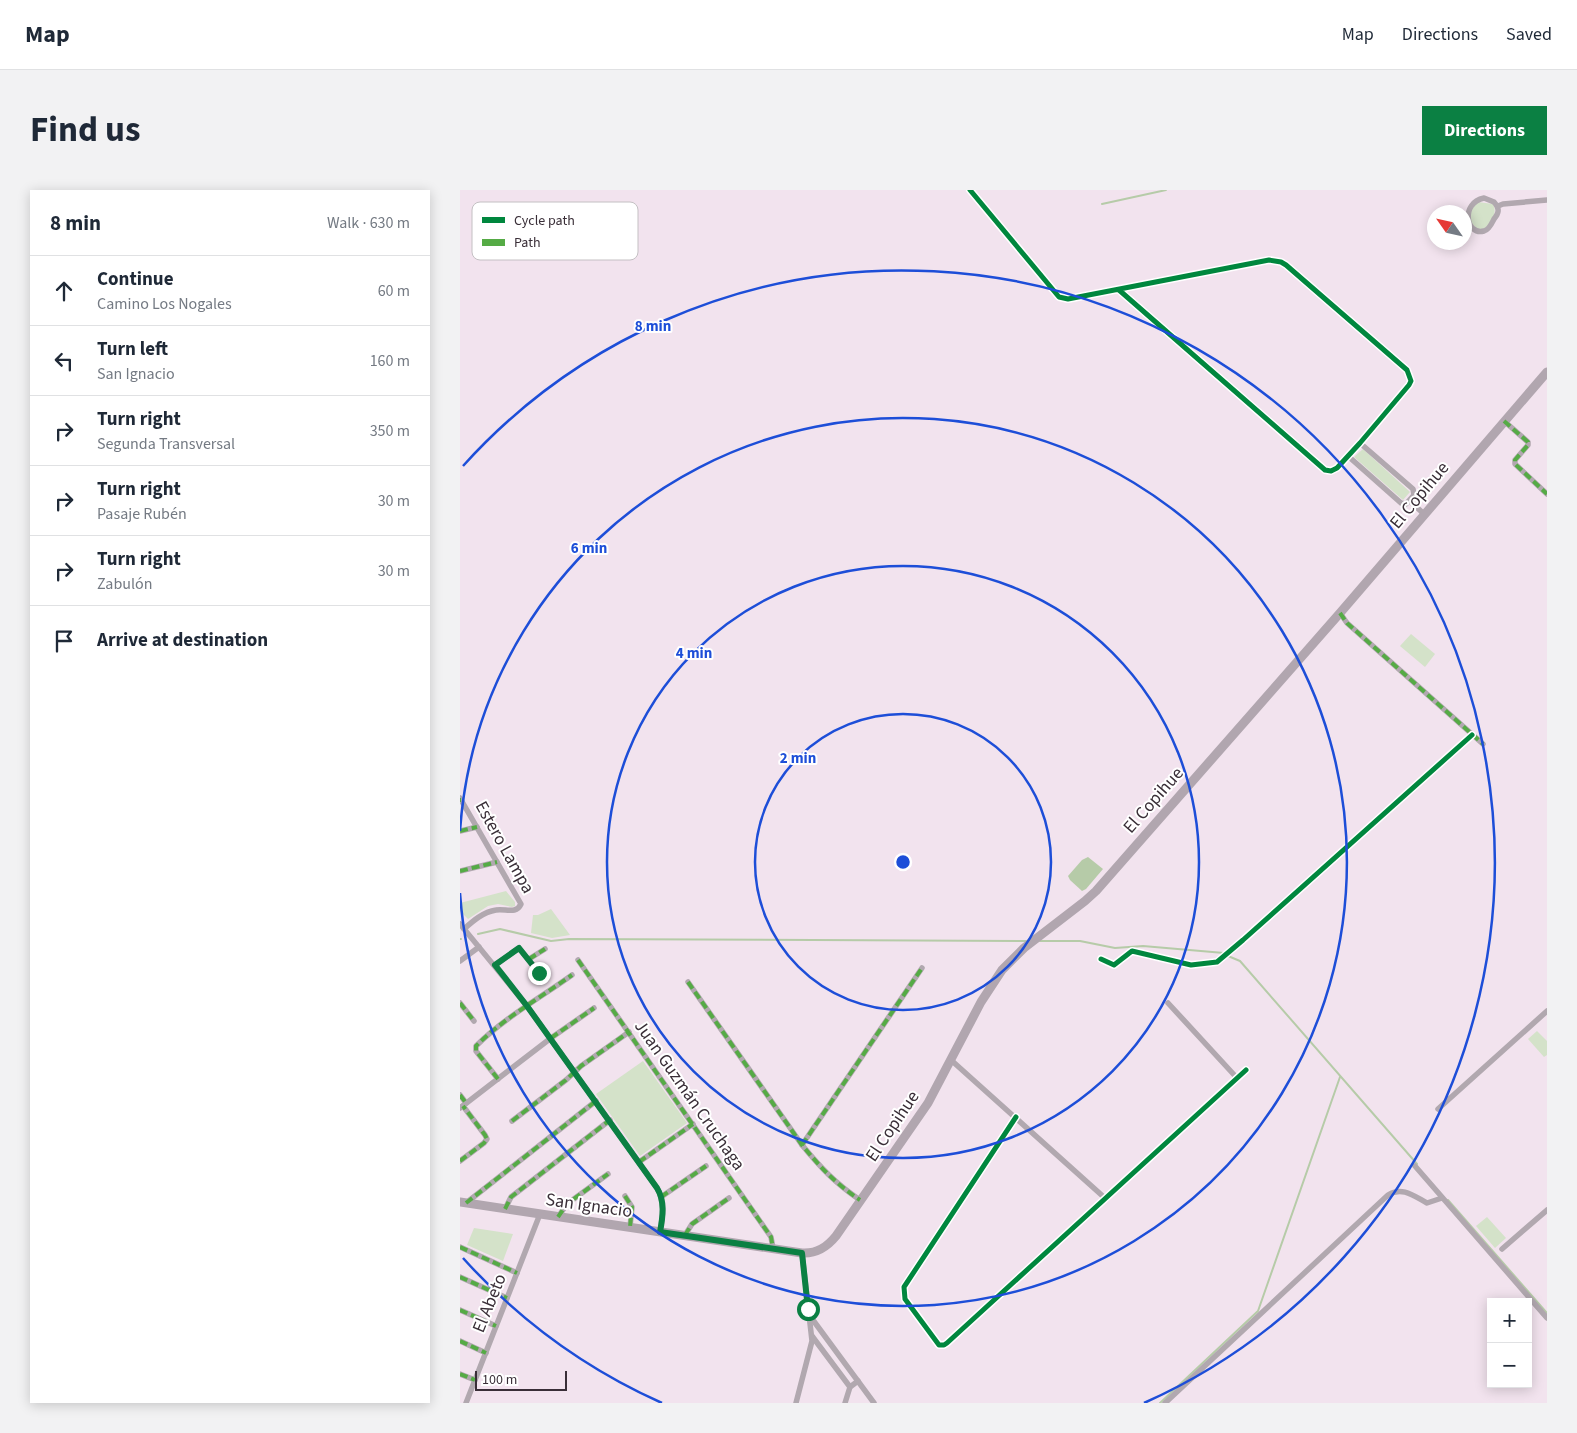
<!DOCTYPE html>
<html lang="en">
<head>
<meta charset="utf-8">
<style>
	body { margin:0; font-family:"Source Sans 3",sans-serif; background:#f2f2f3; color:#1f2937 }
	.controls { position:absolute; right:15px; bottom:15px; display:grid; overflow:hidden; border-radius:0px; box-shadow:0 2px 12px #0003 }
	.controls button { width:45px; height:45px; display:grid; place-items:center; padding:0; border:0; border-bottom:1px solid #e0e1e3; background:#fff; color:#1f2937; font:25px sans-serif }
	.compass { position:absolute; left:967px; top:15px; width:45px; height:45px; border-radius:50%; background:#fff; box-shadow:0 2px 12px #0003; rotate:304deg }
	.scale { position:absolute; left:15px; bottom:12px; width:92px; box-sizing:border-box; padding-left:5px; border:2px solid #392e37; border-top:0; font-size:14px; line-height:18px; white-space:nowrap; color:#392e37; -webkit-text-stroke:4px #fff; paint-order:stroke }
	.stop { position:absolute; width:15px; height:15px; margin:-11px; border:4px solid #0b8043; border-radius:50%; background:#fff }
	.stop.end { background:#0b8043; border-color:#fff; box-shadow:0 1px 5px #0008 }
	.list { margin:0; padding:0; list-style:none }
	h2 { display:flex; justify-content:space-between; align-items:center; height:65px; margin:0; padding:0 20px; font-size:21px }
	h2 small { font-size:16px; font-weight:400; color:#747a83 }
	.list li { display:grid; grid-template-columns:32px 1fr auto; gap:15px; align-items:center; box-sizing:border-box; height:70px; padding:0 20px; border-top:1px solid #e0e1e3 }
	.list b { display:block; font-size:19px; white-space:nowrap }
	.list p { margin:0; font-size:16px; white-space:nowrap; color:#747a83 }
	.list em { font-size:16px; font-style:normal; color:#747a83 }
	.icon { flex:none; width:28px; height:28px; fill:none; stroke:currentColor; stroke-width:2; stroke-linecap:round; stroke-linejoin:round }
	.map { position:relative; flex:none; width:1087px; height:1213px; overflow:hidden; border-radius:0px }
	header { display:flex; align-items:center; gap:30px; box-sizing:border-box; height:70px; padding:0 25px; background:#fff; border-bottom:1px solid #e0e1e3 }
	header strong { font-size:24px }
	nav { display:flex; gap:28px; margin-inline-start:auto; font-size:18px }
	.intro { display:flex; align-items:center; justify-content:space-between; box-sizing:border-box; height:120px; padding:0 30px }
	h1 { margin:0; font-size:35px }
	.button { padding:12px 22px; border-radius:0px; background:#0b8043; color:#fff; font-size:18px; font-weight:700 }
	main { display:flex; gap:30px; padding:0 30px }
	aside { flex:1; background:#fff; border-radius:0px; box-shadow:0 2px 12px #0003 }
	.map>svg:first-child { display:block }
</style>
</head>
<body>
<header>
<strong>Map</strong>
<nav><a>Map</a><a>Directions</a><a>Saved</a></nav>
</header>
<div class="intro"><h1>Find us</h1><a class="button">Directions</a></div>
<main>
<aside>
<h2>8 min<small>Walk · 630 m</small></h2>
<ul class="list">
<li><svg class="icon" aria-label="ahead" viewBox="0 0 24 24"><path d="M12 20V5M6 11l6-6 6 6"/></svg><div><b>Continue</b><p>Camino Los Nogales</p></div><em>60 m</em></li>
<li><svg class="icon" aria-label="left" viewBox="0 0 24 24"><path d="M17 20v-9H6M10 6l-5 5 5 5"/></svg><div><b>Turn left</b><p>San Ignacio</p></div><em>160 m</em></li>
<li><svg class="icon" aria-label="right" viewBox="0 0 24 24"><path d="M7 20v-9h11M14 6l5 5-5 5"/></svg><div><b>Turn right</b><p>Segunda Transversal</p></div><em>350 m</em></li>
<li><svg class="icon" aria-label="right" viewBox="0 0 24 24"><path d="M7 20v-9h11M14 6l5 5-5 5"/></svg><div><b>Turn right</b><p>Pasaje Rubén</p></div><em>30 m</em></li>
<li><svg class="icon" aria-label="right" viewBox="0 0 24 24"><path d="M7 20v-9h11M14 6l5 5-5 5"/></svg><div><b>Turn right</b><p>Zabulón</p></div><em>30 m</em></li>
<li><svg class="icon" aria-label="arrive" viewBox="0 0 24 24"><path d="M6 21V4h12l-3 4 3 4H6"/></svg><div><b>Arrive at destination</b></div></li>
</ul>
</aside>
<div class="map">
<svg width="1087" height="1213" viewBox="0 0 1087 1213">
	<rect width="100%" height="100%" fill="#f2e3ee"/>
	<!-- green -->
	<g fill="#d4e2c9">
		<path d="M1018,12L1033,14C1038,24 1031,31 1026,39H1018C1006,31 1009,20 1018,12Z"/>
		<polygon points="903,259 950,302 943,310 894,267"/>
		<polygon points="951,444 975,464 965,477 940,456"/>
		<polygon points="46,701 55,712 55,716 52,717 38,714 28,716 8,729 0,721 0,713"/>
		<polygon points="91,719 110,745 92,748 71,743 73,725 78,725"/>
		<polygon points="1077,841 1087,851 1087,865 1084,867 1068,849"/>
		<polygon points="183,871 227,933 180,966 136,904"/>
		<polygon points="1027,1027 1046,1048 1035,1058 1016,1036"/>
		<polygon points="14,1038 53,1044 43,1071 7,1055"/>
	</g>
	<!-- water -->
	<polygon fill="#b6cba8" points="628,667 643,679 626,699 622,701 610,690 608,686 622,670"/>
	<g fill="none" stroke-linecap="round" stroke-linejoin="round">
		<!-- stream -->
		<g stroke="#b6cba8" stroke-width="2">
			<polyline points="642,14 706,0"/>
			<polyline points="18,744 40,739 91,751 109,749 566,751"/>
			<polyline points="0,749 1,749"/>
			<polyline points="580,751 620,751 655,758 683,756 764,763"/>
			<polyline points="768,766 780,771 957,974"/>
			<polyline points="988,1010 1087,1123"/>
			<polyline points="700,1213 798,1121 880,887"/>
		</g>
		<!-- street -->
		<g stroke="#b1a8af" stroke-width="5.5">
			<polyline points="510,0 599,107 608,109 809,70 821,72 826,75 947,180 951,191 949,195 900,253 877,278 871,281 865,280 659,100"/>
			<path d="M1024,8L1034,12C1040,19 1039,23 1034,29C1032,33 1029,40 1024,41C1006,46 1000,13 1024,8Z"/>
			<polyline points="1038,16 1043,14 1087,10"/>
			<polyline points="1044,231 1068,252 1068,255 1055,270 1055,274 1087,304"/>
			<polyline points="888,266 941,313 946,314 954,305 953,299 900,253"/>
			<polyline points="950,311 964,324"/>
			<polyline points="880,423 887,433 1023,554"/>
			<path d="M0,608L61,714C56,725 45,718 36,720C23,722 13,731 4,739"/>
			<polyline points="0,641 17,637"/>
			<polyline points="0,681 37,672"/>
			<path d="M0,734L67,816L197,998C205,1011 203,1026 200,1042"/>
			<polyline points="69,769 85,759"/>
			<polyline points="641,769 654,775 672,761 731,775 757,772 783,750 1012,545"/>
			<polyline points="118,770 311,1047 313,1058"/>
			<polyline points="0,771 19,757"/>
			<polyline points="35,775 59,758 79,783"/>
			<path d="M228,792L342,955C361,978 375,993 400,1010"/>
			<polyline points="0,813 14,831"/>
			<polyline points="708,813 777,888"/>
			<polyline points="491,870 646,1009"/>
			<path d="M38,889L16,861V856C44,828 80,808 112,785"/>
			<polyline points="0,905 6,913"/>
			<polyline points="0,918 91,848 134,818"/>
			<polyline points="978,919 1087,821"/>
			<polyline points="556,927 444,1097 445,1109 479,1155 484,1155 487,1153 786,880"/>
			<polyline points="52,931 106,890 121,876 169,842"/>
			<polyline points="342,955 462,778"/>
			<polyline points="0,971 24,953 27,949 25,945 3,916"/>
			<polyline points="179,972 233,934"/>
			<polyline points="955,976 1087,1128"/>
			<polyline points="165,1006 172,1017 170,1037"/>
			<polyline points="201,1007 246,976"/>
			<polyline points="6,1013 136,911"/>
			<polyline points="45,1019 51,1007 150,930"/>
			<polyline points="98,1027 107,1014 148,984"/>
			<polyline points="225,1045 232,1034 269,1008"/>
			<polyline points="0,1057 57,1083"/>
			<polyline points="1042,1059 1087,1020"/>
			<polyline points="0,1087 47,1108"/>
			<polyline points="0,1120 36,1136"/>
			<polyline points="350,1126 414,1213"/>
			<polyline points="352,1146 390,1197"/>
			<polyline points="0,1151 26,1163"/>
			<polyline points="0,1184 15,1190"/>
			<polyline points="6,1213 80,1024"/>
			<polyline points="336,1213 352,1151 342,1063"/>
			<polyline points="385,1213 390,1197 398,1191"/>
			<path d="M705,1213L928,1005C942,996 954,1006 967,1013L982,1008"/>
		</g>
		<!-- secondary -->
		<path stroke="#b1a6af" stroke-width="9" d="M0,1012L342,1063C357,1064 367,1057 376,1046L468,913L521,812L542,780L564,758L625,711L636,701L880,423L1087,182"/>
		<!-- quiet -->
		<g stroke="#55ab45" stroke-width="4" stroke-dasharray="8 4" stroke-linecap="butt">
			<polyline points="1044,231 1068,252 1068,255 1055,270 1055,274 1087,304"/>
			<polyline points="880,423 887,433 1023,554"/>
			<polyline points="0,610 1,610"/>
			<polyline points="0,641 17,637"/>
			<polyline points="0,681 37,672"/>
			<polyline points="69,769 85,759"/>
			<polyline points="118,770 311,1047 313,1058"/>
			<polyline points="35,775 59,758 79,783"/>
			<path d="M228,792L342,955C361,978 375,993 400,1010"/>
			<polyline points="0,813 14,831"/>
			<polyline points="91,848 134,818"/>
			<path d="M38,889L16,861V856C44,828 80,808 112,785"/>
			<polyline points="0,905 6,913"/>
			<polyline points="52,931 106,890 121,876 169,842"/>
			<polyline points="342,955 462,778"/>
			<polyline points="0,971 24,953 27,949 25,945 3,916"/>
			<polyline points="179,972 233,934"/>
			<polyline points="165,1006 172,1017 170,1037"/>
			<polyline points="201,1007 246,976"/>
			<polyline points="6,1013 136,911"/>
			<polyline points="45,1019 51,1007 150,930"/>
			<polyline points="98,1027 107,1014 148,984"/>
			<polyline points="225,1045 232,1034 269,1008"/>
			<polyline points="0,1057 57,1083"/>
			<polyline points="0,1087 47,1108"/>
			<polyline points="0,1120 36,1136"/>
			<polyline points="0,1151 26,1163"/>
			<polyline points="0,1184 15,1190"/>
		</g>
		<defs>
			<g id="cycleway">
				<polyline points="510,0 599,107 608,109 809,70 821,72 826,75 947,180 951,191 949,195 900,253 877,278 871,281 865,280 659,100"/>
				<polyline points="641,769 654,775 672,761 731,775 757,772 783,750 1012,545"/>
				<polyline points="556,927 444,1097 445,1109 479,1155 484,1155 487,1153 786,880"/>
			</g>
		</defs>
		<!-- cycleway casing -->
		<use href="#cycleway" stroke="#fff" stroke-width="8"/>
		<!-- cycleway -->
		<use href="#cycleway" stroke="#00873e" stroke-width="5"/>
	</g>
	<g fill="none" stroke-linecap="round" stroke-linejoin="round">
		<!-- route -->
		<path stroke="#0b8043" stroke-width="6" d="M79,783L59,758L35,775L67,816L197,998C205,1011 203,1026 200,1042L342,1063L348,1119"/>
	</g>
	<!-- distance rings -->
	<g fill="none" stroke="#1d4ed8" stroke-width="2.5">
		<circle cx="443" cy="672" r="148"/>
		<circle cx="443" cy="672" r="296"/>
		<path d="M0 641A444 444 0 1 1 0 703"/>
		<path d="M202 1213A592 592 0 0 1 3 1068M3 276A592 592 0 1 1 684 1213"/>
	</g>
	<g text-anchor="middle" stroke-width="4" stroke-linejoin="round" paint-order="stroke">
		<!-- street labels -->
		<g font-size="18" fill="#392e37" stroke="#fff">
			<text transform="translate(959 305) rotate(-50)" y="6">El Copihue</text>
			<text transform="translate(693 610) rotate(-49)" y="6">El Copihue</text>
			<text transform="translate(45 657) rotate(61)" y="6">Estero Lampa</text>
			<text transform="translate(230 905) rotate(55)" y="6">Juan Guzmán Cruchaga</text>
			<text transform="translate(432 936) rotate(-56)" y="6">El Copihue</text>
			<text transform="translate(129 1015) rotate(8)" y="6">San Ignacio</text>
			<text transform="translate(29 1113) rotate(-68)" y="6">El Abeto</text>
		</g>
	</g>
	<!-- legend -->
	<rect x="12" y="12" width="166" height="58" rx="8" fill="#fff" stroke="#c4c0c3" stroke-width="1"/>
	<rect x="22" y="27" width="23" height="6" fill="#00873e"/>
	<rect x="22" y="49" width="23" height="7" fill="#55ab45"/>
	<g font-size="14" fill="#392e37">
		<text x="54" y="35">Cycle path</text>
		<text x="54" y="57">Path</text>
	</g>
	<circle cx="443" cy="672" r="8" fill="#1d4ed8" stroke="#fff" stroke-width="2.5"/>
	<g font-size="15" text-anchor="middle" font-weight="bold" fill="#1d4ed8" stroke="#fff" stroke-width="4" stroke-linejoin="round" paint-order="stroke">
		<text x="193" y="141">8 min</text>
		<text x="129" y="363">6 min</text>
		<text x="234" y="468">4 min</text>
		<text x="338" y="573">2 min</text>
	</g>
</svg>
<div class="controls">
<button>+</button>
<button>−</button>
</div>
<svg class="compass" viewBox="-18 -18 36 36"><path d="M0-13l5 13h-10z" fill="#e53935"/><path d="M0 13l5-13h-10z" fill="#747a83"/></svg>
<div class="scale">100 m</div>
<div class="stop" style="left:348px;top:1119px"></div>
<div class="stop end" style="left:79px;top:783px"></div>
</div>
</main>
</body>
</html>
